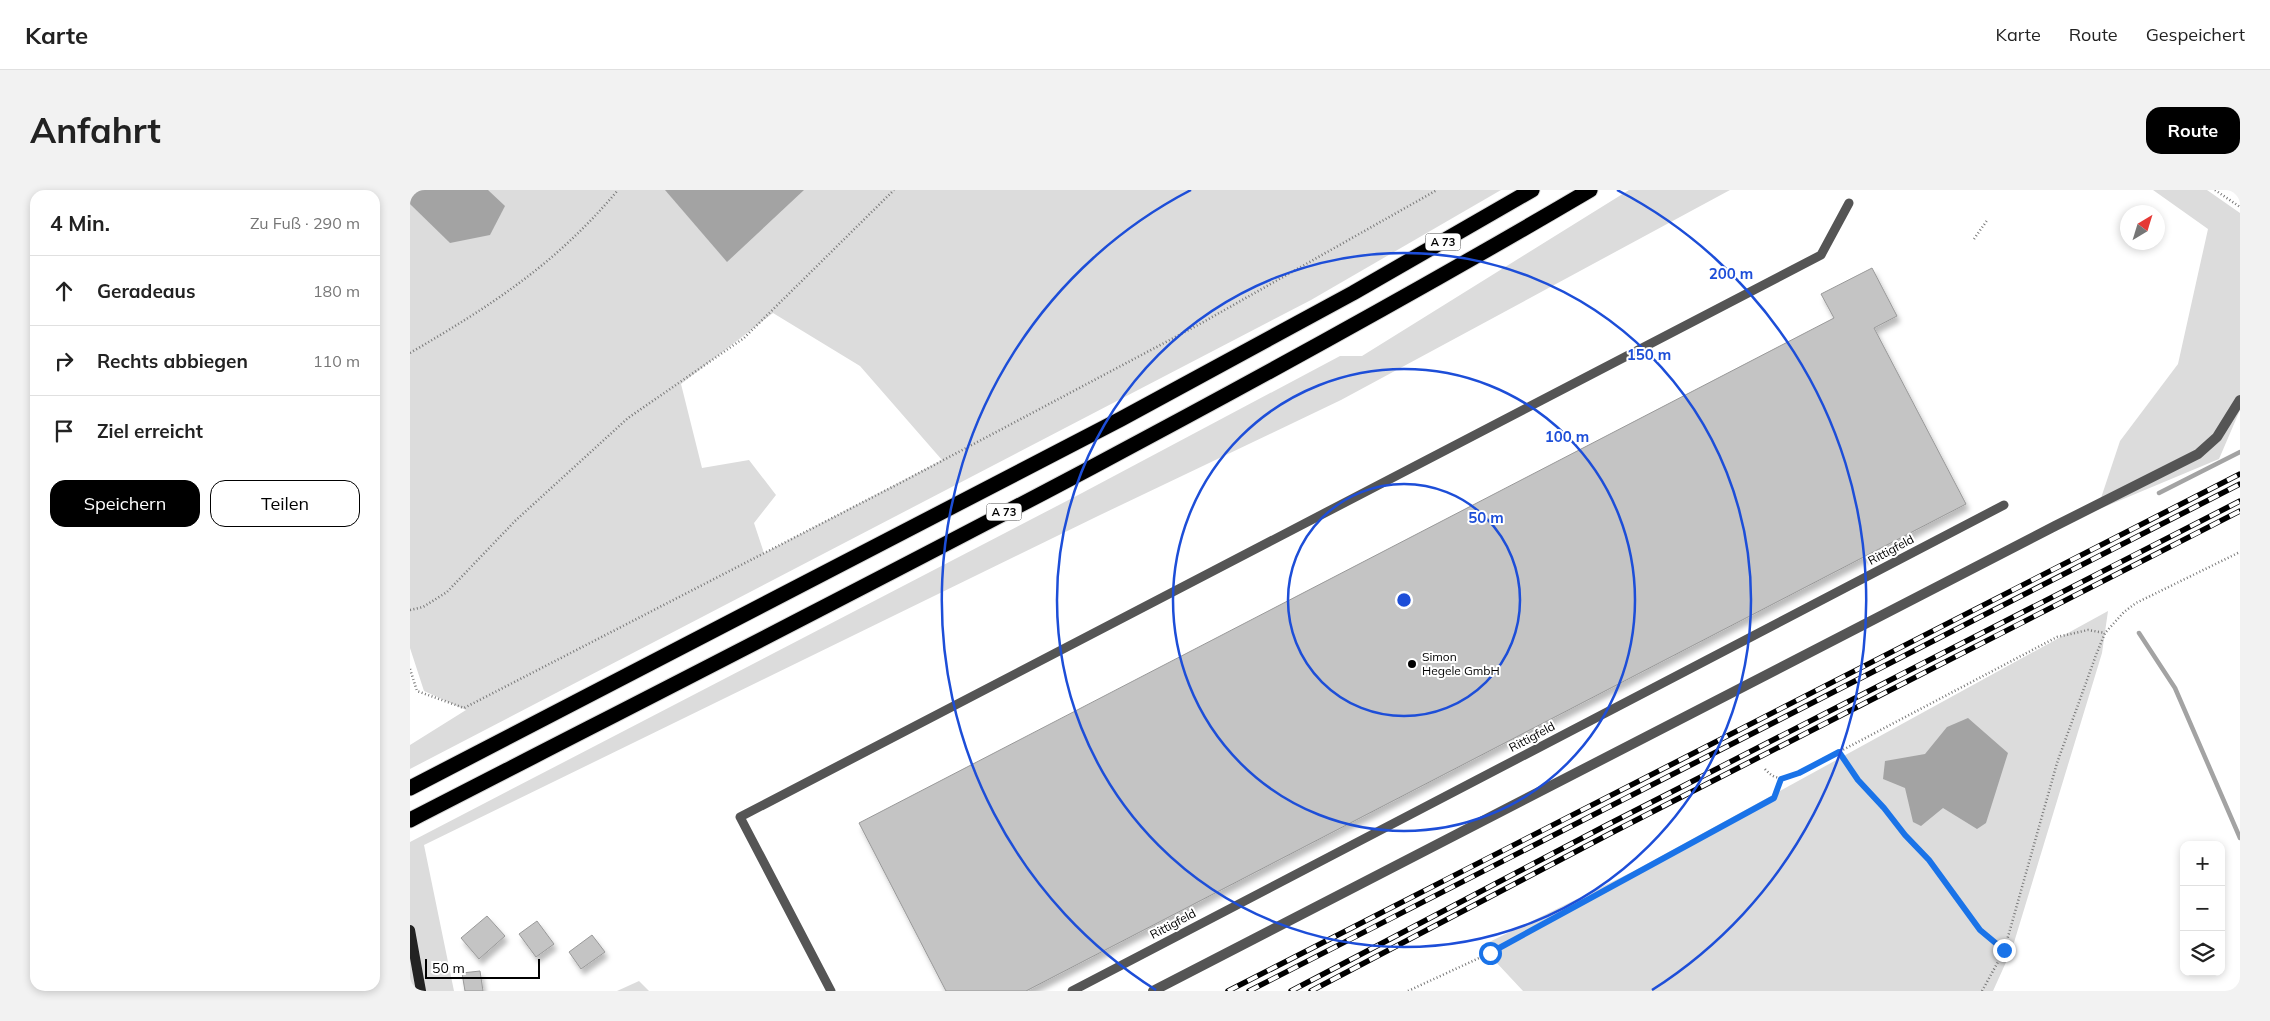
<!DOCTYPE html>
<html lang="de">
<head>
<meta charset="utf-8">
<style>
	body { margin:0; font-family:Mulish,sans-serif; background:#f2f2f2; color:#222 }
	.controls { position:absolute; right:15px; bottom:15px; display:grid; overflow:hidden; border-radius:10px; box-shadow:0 2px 8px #0003 }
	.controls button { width:45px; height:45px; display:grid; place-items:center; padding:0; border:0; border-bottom:1px solid #e0e0e0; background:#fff; color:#222; font:25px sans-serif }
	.compass { position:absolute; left:1710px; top:15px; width:45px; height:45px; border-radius:50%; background:#fff; box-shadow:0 2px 8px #0003; rotate:38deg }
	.scale { position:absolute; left:15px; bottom:12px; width:115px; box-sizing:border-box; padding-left:5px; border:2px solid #000; border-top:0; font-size:14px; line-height:18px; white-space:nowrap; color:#000; -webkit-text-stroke:4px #fff; paint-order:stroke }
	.stop { position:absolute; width:15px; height:15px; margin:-11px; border:4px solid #1a73e8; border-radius:50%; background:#fff }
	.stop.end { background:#1a73e8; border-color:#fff; box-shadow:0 1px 5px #0008 }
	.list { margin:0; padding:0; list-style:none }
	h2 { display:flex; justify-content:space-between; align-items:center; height:65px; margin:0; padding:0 20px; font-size:21px }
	h2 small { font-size:16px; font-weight:400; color:#767676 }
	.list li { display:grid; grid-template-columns:32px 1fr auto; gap:15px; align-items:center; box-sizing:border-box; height:70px; padding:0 20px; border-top:1px solid #e0e0e0 }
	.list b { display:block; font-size:19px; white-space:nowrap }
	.list em { font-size:16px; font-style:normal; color:#767676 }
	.actions { display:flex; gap:10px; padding:15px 20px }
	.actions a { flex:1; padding:11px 0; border:1px solid #000; border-radius:15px; text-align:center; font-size:18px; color:#000 }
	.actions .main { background:#000; color:#fff }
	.icon { flex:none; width:28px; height:28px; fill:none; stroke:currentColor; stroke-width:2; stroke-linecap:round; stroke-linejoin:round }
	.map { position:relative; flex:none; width:1830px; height:801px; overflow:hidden; border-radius:15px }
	header { display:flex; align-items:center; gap:30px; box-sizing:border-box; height:70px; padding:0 25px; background:#fff; border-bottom:1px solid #e0e0e0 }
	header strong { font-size:24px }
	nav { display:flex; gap:28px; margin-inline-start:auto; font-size:18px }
	.intro { display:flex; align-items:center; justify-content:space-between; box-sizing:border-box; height:120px; padding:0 30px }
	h1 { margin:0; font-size:35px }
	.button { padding:12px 22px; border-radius:15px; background:#000; color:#fff; font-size:18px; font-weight:700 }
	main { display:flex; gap:30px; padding:0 30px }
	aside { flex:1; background:#fff; border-radius:15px; box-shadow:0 2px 8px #0003 }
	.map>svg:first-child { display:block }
</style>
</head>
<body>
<header>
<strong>Karte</strong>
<nav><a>Karte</a><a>Route</a><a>Gespeichert</a></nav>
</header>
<div class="intro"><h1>Anfahrt</h1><a class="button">Route</a></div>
<main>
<aside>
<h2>4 Min.<small>Zu Fuß · 290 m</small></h2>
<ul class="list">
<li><svg class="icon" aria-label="ahead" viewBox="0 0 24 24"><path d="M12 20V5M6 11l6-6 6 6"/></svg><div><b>Geradeaus</b></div><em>180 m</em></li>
<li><svg class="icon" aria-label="right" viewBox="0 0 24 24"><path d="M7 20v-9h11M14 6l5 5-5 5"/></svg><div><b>Rechts abbiegen</b></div><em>110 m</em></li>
<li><svg class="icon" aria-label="arrive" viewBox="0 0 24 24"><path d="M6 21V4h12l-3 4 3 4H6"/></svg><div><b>Ziel erreicht</b></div></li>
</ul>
<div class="actions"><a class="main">Speichern</a><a>Teilen</a></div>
</aside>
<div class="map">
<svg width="1830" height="801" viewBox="0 0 1830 801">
	<defs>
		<filter id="shadow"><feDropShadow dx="3" dy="5.5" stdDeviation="2.5" flood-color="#0004"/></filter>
	</defs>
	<rect width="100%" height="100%" fill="#fff"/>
	<!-- green -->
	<g fill="#dcdcdc" fill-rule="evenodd">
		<path d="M0,0H1091L901,110L0,579V555L56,520L14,501L0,458ZM363,123L450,176L532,270L354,363L344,333L366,305L339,270L292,278L271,194Z"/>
		<polygon points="1219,0 1320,0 931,210 688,326 14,655 44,801 0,801 0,652 672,303 930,166 952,166"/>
		<polygon points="1743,0 1797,0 1830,23 1830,220 1809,269 1687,320 1710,251 1768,174 1798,39"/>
		<polygon points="1698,421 1692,463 1602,759 1583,801 1113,801 1071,756 1224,681"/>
		<polygon points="229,791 239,801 207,801"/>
	</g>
	<!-- water -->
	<g fill="#a3a3a3">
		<polygon points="7,0 78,0 95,16 80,45 40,53 0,14 0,5"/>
		<polygon points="255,0 394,0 317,72"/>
		<polygon points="1558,528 1598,563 1576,633 1567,639 1533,618 1511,636 1503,632 1495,598 1473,589 1475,571 1515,564 1537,537"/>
	</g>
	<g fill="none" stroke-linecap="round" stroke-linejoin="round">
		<!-- stream -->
		<g stroke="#a3a3a3" stroke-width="4.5">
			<polyline points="1749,303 1830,262"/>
			<polyline points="1729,443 1765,498 1830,648"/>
		</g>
	</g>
	<!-- building -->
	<g fill="#c4c4c4" stroke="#999" filter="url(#shadow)">
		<polygon points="1462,78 1487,126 1464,138 1556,314 616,801 536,801 449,633 1424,128 1411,104"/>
		<polygon points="77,726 95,746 69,769 51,748"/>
		<polygon points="127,731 144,754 126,767 109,744"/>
		<polygon points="182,745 195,762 171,779 159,762"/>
		<polygon points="70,781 73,801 55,801 52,783"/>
	</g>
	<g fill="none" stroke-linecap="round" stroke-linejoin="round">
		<defs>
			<g id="highway">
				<polyline points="0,598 711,229 943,103 1122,0"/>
				<path d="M0,630C396,426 796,226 1180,0"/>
			</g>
		</defs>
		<!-- highway casing -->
		<use href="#highway" stroke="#dbdbdb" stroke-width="17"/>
		<!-- path -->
		<g stroke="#777" stroke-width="2.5" stroke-dasharray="1 2.5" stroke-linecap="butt">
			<polyline points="1805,0 1830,17"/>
			<polyline points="1564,49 1578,29"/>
			<path d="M0,163C82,115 146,74 208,0"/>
			<polyline points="0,420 13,417 37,402 105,331 218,228 334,148 484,0"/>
			<polyline points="0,479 7,501 54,518 492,292 788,135 1027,0"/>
			<polyline points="1429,562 1447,590 1519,670 1570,740 1594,761"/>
			<path d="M1355,579C1366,592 1375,588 1389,583L1647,447L1678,440L1695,443"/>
			<polyline points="998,801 1080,763 1364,608 1371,589"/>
			<polyline points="1572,801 1594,761 1647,573 1686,465 1695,443 1714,422 1726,413 1830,362"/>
		</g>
		<!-- lane -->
		<g stroke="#555" stroke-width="9">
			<polyline points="421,801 330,627 1411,65 1439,13"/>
			<polyline points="662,801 1594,315"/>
		</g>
		<!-- street -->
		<polyline stroke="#555" stroke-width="10" points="743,801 1645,336 1788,264 1807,247 1830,210"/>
		<!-- secondary -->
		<polyline stroke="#222" stroke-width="10" points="0,740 11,801"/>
		<!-- highway -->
		<use href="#highway" stroke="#000" stroke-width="15"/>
		<defs>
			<g id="rail">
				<polyline points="818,801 1830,284"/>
				<polyline points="839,801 1830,294"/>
				<polyline points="881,801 1197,635 1830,311"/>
				<polyline points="901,801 1205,641 1830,321"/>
			</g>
		</defs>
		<!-- rail casing -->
		<use href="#rail" stroke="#000" stroke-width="5.5"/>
		<!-- rail -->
		<use href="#rail" stroke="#fff" stroke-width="4" stroke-dasharray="11" stroke-linecap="butt"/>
	</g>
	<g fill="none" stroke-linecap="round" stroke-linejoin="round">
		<!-- route -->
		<polyline stroke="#1a73e8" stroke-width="6" points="1080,763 1364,608 1371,589 1389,583 1429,562 1448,590 1474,618 1495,645 1519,670 1570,740 1594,760"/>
	</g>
	<!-- distance rings -->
	<g fill="none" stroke="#1d4ed8" stroke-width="2.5">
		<circle cx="994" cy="410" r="116"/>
		<circle cx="994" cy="410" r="231"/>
		<circle cx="994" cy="410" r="347"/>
		<path d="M746 800A462 462 0 0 1 781 0M1207 0A462 462 0 0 1 1242 800"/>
	</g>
	<!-- markers -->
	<circle fill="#000" stroke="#fff" stroke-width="2" cx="1002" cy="474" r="5"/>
	<g text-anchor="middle" stroke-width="4" stroke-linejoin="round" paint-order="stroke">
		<!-- shield labels -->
		<g fill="#fff" stroke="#4c4c4c" stroke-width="1">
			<rect x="1015.5" y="43.5" width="35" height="17" rx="4"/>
			<rect x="576.5" y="313.5" width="35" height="17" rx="4"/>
		</g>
		<g font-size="11" font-weight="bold" fill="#000">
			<text x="1033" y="56">A 73</text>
			<text x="594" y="326">A 73</text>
		</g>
		<!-- street labels -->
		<g font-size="12" fill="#000" stroke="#fff">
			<text transform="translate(1481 360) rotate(-28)" y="4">Rittigfeld</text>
			<text transform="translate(1122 547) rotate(-28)" y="4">Rittigfeld</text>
			<text transform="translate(763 734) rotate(-28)" y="4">Rittigfeld</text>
		</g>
		<!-- poi labels -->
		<g font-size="12" fill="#000" stroke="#fff" text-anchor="start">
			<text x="1012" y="471">Simon<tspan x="1012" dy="14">Hegele GmbH</tspan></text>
		</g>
	</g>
	<circle cx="994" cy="410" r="8" fill="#1d4ed8" stroke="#fff" stroke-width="2.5"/>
	<g font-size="15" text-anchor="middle" font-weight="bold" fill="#1d4ed8" stroke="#fff" stroke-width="4" stroke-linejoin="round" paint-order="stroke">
		<text x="1321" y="89">200 m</text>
		<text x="1239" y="170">150 m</text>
		<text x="1157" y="252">100 m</text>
		<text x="1076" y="333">50 m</text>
	</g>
</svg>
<div class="controls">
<button>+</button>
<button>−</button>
<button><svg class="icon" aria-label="layers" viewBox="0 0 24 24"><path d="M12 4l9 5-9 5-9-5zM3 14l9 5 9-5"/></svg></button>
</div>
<svg class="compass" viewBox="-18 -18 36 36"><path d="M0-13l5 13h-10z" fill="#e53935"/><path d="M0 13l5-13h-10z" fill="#767676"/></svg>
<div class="scale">50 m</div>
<div class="stop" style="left:1080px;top:763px"></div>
<div class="stop end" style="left:1594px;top:760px"></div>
</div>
</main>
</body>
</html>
